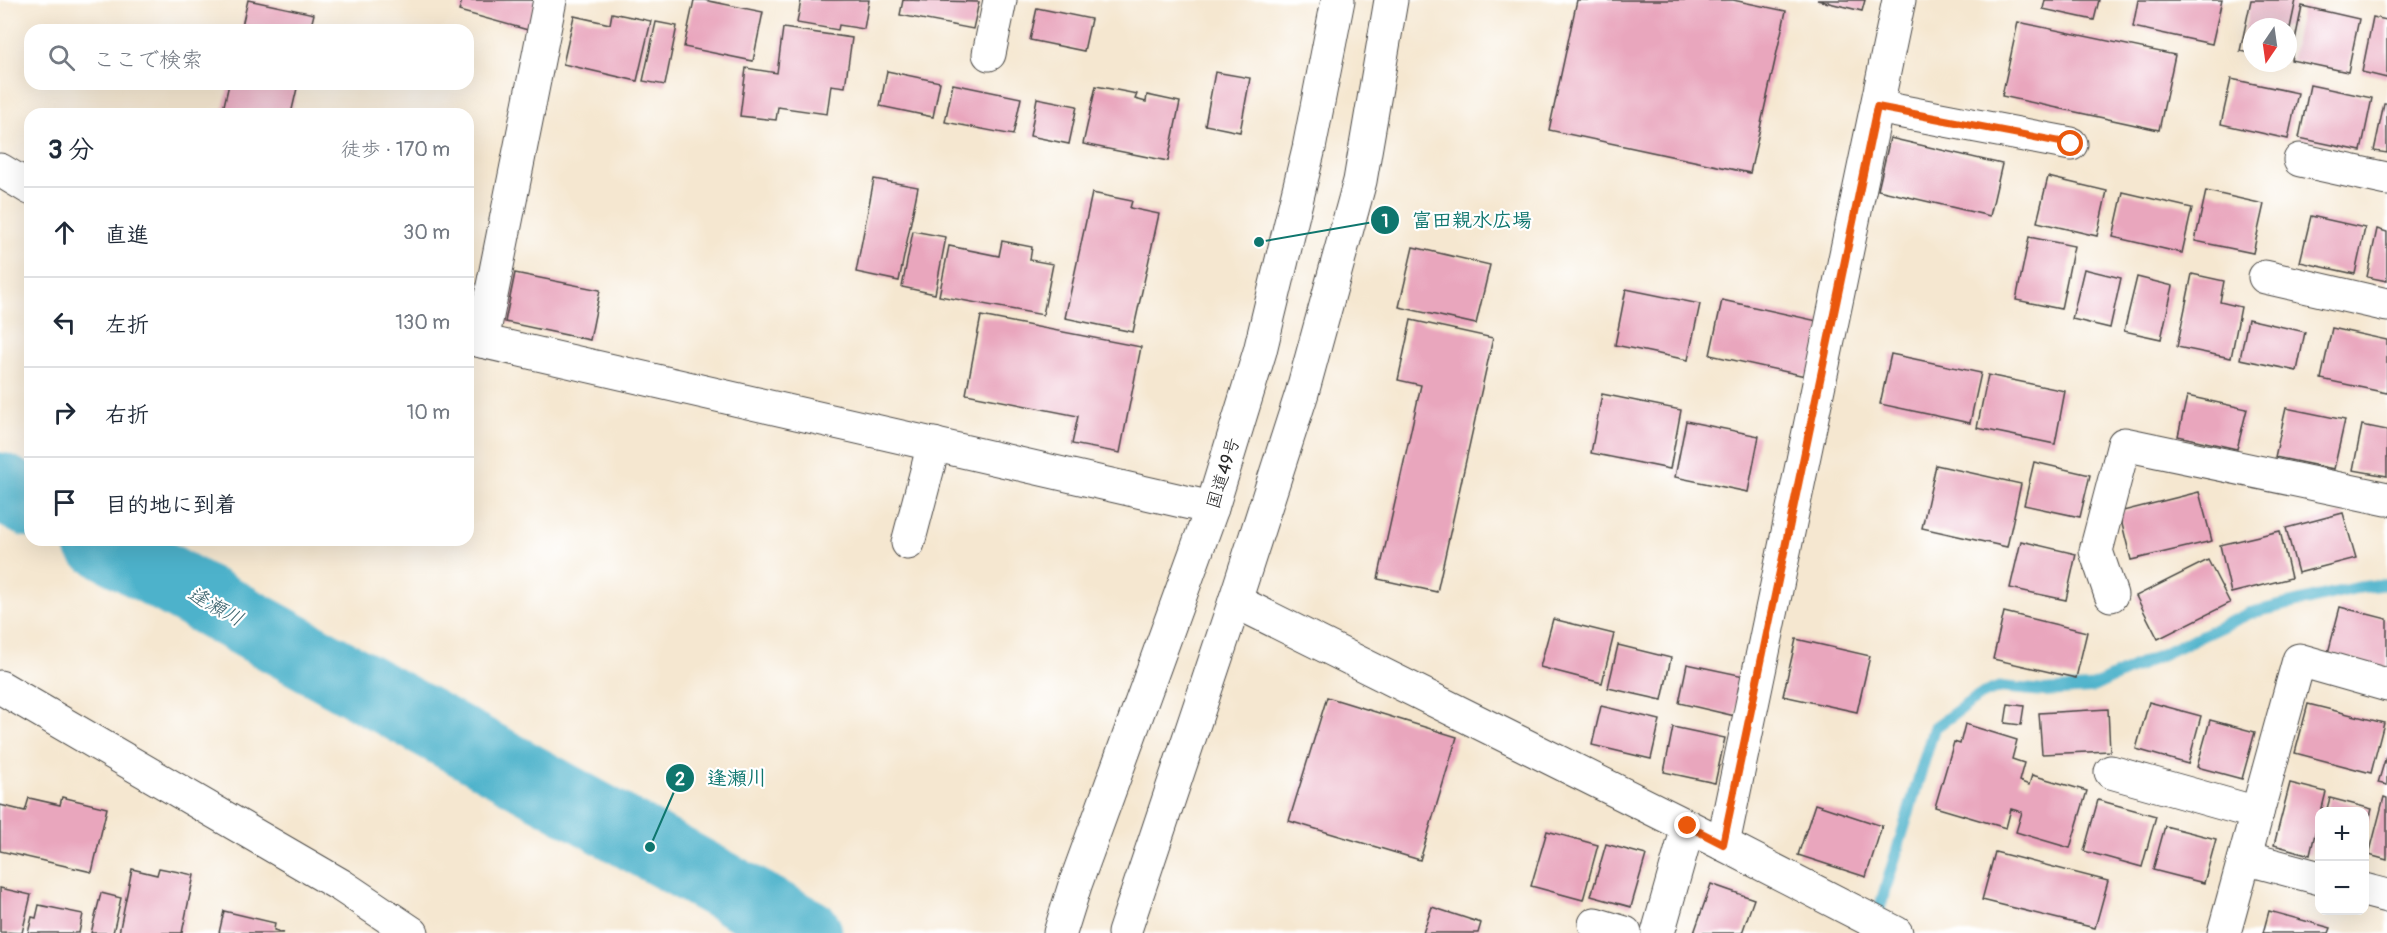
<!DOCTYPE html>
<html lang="ja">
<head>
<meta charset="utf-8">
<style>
	body { margin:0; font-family:Pangolin,"Klee One",sans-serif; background:#f2f2f3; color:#1f2937 }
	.controls { position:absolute; right:18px; bottom:18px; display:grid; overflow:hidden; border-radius:12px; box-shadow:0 6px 24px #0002 }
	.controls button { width:54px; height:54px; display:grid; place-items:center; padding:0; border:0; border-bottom:2px solid #e0e1e3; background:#fff; color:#1f2937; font:30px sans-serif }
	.compass { position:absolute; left:2243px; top:18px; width:54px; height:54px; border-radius:50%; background:#fff; box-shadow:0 6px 24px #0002; rotate:193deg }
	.stop { position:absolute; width:18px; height:18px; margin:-14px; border:4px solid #ea580c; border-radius:50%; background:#fff }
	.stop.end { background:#ea580c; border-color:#fff; box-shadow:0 2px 6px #0008 }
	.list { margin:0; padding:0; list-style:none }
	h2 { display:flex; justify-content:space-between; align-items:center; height:78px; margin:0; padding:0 24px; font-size:26px }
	h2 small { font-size:20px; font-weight:400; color:#747a83 }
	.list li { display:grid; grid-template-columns:39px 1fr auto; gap:18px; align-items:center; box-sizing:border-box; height:90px; padding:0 24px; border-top:2px solid #e0e1e3 }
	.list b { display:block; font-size:22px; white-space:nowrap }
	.list em { font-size:20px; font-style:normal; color:#747a83 }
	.icon { flex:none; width:33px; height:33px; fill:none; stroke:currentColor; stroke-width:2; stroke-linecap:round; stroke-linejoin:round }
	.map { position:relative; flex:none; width:2387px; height:933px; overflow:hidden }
	.search { position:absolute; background:#fff; box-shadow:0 6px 24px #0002; left:24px; top:24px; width:450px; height:66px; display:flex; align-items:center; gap:15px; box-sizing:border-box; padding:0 21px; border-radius:18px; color:#747a83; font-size:22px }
	.panel { position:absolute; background:#fff; box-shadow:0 6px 24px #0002; left:24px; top:108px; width:450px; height:438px; border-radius:18px }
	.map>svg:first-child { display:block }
</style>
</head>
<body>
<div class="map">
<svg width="2387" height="933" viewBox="0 0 2387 933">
	<rect width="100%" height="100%" fill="#fff"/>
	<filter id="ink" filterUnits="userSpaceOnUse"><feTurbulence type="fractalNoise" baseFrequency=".0167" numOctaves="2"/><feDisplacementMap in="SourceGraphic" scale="12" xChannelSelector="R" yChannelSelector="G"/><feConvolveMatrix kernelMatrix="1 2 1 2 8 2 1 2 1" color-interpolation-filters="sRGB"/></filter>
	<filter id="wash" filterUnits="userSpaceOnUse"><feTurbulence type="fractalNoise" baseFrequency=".008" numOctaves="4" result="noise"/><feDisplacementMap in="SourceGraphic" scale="24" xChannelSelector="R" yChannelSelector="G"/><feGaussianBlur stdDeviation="1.35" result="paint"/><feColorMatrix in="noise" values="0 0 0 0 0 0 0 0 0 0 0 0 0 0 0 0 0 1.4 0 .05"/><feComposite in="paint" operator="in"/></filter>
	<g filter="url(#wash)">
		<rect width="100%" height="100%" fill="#f5e7d0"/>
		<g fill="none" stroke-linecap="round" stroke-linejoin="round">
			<!-- stream -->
			<polyline stroke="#4db2cb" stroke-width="12" points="1876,920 1934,728 1980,695 2000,687 2044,691 2090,688 2250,613 2356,588 2387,584"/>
			<!-- river -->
			<g stroke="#4db2cb" stroke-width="69">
				<polyline points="0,487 30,503"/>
				<polyline points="97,540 808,933"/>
			</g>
		</g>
		<g id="blocks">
			<!-- building -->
			<g fill="#e9a6bd">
				<polygon points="248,0 314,14 310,30 241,30"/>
				<polygon points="462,0 536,0 528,30 459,11"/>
				<polygon points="694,0 704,0 763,12 753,61 684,47"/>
				<polygon points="801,0 869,0 864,29 839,25 838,30 797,23"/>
				<polygon points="903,0 979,2 973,29 900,15"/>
				<polygon points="1577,0 1733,0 1786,11 1750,173 1549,130"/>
				<polygon points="1817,0 1865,0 1862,11"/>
				<polygon points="2045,0 2099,0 2094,20 2043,9"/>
				<polygon points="2138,0 2222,0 2212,44 2133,27"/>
				<polygon points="2251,0 2296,0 2289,33 2288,27 2252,27 2252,53 2240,51"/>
				<polygon points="2302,6 2359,19 2348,72 2291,60"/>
				<polygon points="1037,8 1091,19 1084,51 1030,40"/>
				<polygon points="612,13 651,21 637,81 563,64 574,16 610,24"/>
				<polygon points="2373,17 2387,20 2387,78 2362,72"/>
				<polygon points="656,22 677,26 665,85 643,81"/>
				<polygon points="2018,22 2175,55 2159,130 2002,96"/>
				<polygon points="783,28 852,38 845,87 831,85 827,114 778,107 776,120 740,116 746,68 777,73"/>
				<polygon points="887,71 940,82 933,117 880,106"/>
				<polygon points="1215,72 1250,78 1240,132 1205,125"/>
				<polygon points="2231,79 2298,93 2288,139 2221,124"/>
				<polygon points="229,84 298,84 291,114 222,114"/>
				<polygon points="953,84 1021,98 1013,135 945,122"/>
				<polygon points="2310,85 2372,98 2361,151 2299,138"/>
				<polygon points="1096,86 1137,94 1135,99 1146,102 1147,95 1180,102 1168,161 1083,144"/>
				<polygon points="1037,98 1077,106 1069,144 1030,136"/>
				<polygon points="2384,104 2387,104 2387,153 2374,151"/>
				<polygon points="1890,138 2002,164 1990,216 1878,190"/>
				<polygon points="2048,177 2107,191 2097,236 2037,222"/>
				<polygon points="874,179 918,187 899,281 856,272"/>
				<polygon points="2206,191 2264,204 2253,253 2195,241"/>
				<polygon points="2123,192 2192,208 2182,253 2113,237"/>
				<polygon points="1092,193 1132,201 1130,208 1159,214 1133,332 1065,318"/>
				<polygon points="2311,216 2365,228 2355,274 2300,262"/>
				<polygon points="2377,229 2387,232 2387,281 2367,277"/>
				<polygon points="913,231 946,237 935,294 902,287"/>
				<polygon points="2029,237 2074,246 2061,309 2016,300"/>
				<polygon points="1002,241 1032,247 1030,260 1053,264 1043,315 939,296 949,246 999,256"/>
				<polygon points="1413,247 1490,265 1476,324 1399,307"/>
				<polygon points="2084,269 2121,278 2110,328 2072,319"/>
				<polygon points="515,273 600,290 590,340 505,322"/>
				<polygon points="2192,274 2224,281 2220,302 2241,307 2231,358 2177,347"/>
				<polygon points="2137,277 2173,286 2161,339 2124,331"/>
				<polygon points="1626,289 1700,304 1688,360 1615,345"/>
				<polygon points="1722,300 1822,322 1810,377 1710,355"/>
				<polygon points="981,316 1141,347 1120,453 1072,444 1078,416 966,394"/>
				<polygon points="2248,319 2305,332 2297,371 2240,359"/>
				<polygon points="1411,320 1493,338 1437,592 1378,579 1421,385 1398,380"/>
				<polygon points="2332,328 2387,340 2387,393 2321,379"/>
				<polygon points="1891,354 1981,373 1970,423 1880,404"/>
				<polygon points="1988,375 2065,391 2055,444 1977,428"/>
				<polygon points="1602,394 1681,410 1670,469 1591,453"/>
				<polygon points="2187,396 2247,409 2237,449 2178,436"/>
				<polygon points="2286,408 2345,420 2334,469 2275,457"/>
				<polygon points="1686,421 1759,436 1748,492 1675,477"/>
				<polygon points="2362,425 2387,430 2387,476 2353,470"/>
				<polygon points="2034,462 2090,475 2080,517 2024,505"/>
				<polygon points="1936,465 2021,484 2007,547 1922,528"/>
				<polygon points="2199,492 2212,541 2131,560 2119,512"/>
				<polygon points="2343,513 2356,558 2298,573 2286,528"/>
				<polygon points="2280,531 2291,578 2231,593 2220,545"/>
				<polygon points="2021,541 2076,554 2066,600 2010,588"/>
				<polygon points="2208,560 2230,603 2158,639 2136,596"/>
				<polygon points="2340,607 2387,619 2387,668 2328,653"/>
				<polygon points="2004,612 2087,632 2076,678 1993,659"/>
				<polygon points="1553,619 1614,634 1602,683 1540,667"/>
				<polygon points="1796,639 1870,656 1857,712 1783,696"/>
				<polygon points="1618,645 1671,658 1662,700 1608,688"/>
				<polygon points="1687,664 1744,676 1735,716 1679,703"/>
				<polygon points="1327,697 1457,737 1420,860 1289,821"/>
				<polygon points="2149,702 2201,716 2188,764 2136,749"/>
				<polygon points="2008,704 2024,706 2021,725 2005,723"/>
				<polygon points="2308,704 2384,723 2371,773 2295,753"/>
				<polygon points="1601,706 1660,720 1651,759 1592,745"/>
				<polygon points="2108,709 2110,751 2042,754 2039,713"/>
				<polygon points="2210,720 2255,732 2242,779 2197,767"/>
				<polygon points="1965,724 2017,740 2012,759 2024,763 2019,781 2029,785 2032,775 2087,791 2070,848 2016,832 2022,812 2011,809 2006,828 1935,807 1954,742 1960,744"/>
				<polygon points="1673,727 1725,738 1715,783 1664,772"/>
				<polygon points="2387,753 2387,785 2378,783"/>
				<polygon points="2290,783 2326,792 2321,812 2320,812 2310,855 2274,845"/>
				<polygon points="62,797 107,808 92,872 0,851 0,805 25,811 29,798 60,805"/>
				<polygon points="2384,797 2387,798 2387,860 2369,855"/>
				<polygon points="2330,798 2372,809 2365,836 2364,812 2326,812"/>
				<polygon points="2098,800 2156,816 2142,867 2084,851"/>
				<polygon points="1815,804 1882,826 1866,877 1798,855"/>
				<polygon points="2165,826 2216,839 2204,883 2153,870"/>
				<polygon points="1547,831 1598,845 1583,900 1531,886"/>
				<polygon points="1606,844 1646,855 1631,907 1591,896"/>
				<polygon points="1995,852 2108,881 2095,928 1982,900"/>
				<polygon points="159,868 194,875 182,933 119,933 132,869 157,875"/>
				<polygon points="1711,884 1754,899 1742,933 1694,933"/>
				<polygon points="0,888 31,895 22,933 0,932"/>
				<polygon points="101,893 121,898 113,933 91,933"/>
				<polygon points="39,905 83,914 79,933 28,933 32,917 36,918"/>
				<polygon points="1432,907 1481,923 1478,933 1423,933"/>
				<polygon points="224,911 275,923 274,930 284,933 219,933"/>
				<polygon points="2269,911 2331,928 2329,933 2263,933"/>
			</g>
		</g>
	</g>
	<g filter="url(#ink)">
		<use href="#blocks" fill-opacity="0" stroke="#494744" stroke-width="1.5"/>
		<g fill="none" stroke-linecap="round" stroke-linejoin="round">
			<defs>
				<g id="minor">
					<polyline points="989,54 1000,0"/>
					<polyline points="1877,107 2071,144"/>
					<polyline points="2300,160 2387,179"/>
					<polyline points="0,170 30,188"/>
					<polyline points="2265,277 2387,305"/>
					<polyline points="468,338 1212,508"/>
					<polyline points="482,341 550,0"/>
					<polyline points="908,543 934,444"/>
					<polyline points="2111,595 2096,551 2124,444 2387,499"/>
					<polyline points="1235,601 1723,844 1896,933"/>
					<polyline points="0,687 342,886 412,933"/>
					<polyline points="2111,772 2257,813"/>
					<polyline points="1723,844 1899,0"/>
					<polyline points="2245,858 2320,878"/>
					<polyline points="2364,890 2387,896"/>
					<polyline points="1595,924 1625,933"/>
					<polyline points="1658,933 1688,827"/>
					<polyline points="2224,933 2299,660 2387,685"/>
				</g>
				<g id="highway">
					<polyline points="1060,933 1075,885 1212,508 1260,351 1309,148 1338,0"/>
					<polyline points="1124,933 1235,601 1302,393 1360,181 1391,0"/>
				</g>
			</defs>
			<!-- minor casing -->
			<use href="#minor" stroke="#494744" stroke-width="35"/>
			<!-- highway casing -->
			<use href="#highway" stroke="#494744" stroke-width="35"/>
			<!-- minor -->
			<use href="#minor" stroke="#fff" stroke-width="33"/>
			<!-- highway -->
			<use href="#highway" stroke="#fff" stroke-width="33"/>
		</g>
	</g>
	<g fill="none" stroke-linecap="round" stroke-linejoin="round" filter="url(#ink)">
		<!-- route -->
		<polyline stroke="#ea580c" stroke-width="8" points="1688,826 1723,844 1877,107 2071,144"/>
	</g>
	<g text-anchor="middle" stroke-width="4.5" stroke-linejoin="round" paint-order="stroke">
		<!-- street labels -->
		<g font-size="18" fill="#2b2b2b" stroke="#fff">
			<text transform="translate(1223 473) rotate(-73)" y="6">国道49号</text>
		</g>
		<!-- water labels -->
		<g font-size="20" font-style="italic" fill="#39616b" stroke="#fff">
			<text transform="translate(216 606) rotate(29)" y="7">逢瀬川</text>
		</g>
	</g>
	<!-- callouts -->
	<path fill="none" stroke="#0f766e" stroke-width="2" d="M1259 242L1385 220M650 847L680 778"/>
	<g fill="#0f766e" stroke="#fff" stroke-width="2">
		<circle cx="1259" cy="242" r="6"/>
		<circle cx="650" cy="847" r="6"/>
		<circle cx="1385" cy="220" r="15"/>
		<circle cx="680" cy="778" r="15"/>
	</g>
	<g font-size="18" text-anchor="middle" font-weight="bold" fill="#fff">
		<text x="1385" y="227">1</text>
		<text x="680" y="785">2</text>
	</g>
	<g font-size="20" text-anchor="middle" font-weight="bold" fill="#0f766e" stroke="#fff" stroke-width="4.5" stroke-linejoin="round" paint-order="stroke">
		<text x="1472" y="227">富田親水広場</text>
		<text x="737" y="785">逢瀬川</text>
	</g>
</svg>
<div class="controls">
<button>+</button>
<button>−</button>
</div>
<svg class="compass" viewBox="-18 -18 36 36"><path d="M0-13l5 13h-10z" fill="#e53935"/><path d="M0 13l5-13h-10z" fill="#747a83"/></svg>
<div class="stop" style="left:2071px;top:144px"></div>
<div class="stop end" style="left:1688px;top:826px"></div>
<div class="search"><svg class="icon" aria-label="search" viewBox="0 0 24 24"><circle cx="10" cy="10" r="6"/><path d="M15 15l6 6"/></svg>ここで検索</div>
<section class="panel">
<h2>3 分<small>徒歩 · 170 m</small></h2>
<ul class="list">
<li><svg class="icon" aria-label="ahead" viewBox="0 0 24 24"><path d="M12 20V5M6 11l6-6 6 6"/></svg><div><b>直進</b></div><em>30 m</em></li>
<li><svg class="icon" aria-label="left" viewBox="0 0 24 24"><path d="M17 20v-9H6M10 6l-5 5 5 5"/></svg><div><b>左折</b></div><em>130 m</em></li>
<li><svg class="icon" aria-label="right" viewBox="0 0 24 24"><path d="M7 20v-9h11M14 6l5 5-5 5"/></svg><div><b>右折</b></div><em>10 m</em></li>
<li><svg class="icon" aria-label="arrive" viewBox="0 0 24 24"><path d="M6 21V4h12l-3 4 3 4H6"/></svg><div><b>目的地に到着</b></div></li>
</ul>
</section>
</div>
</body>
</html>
